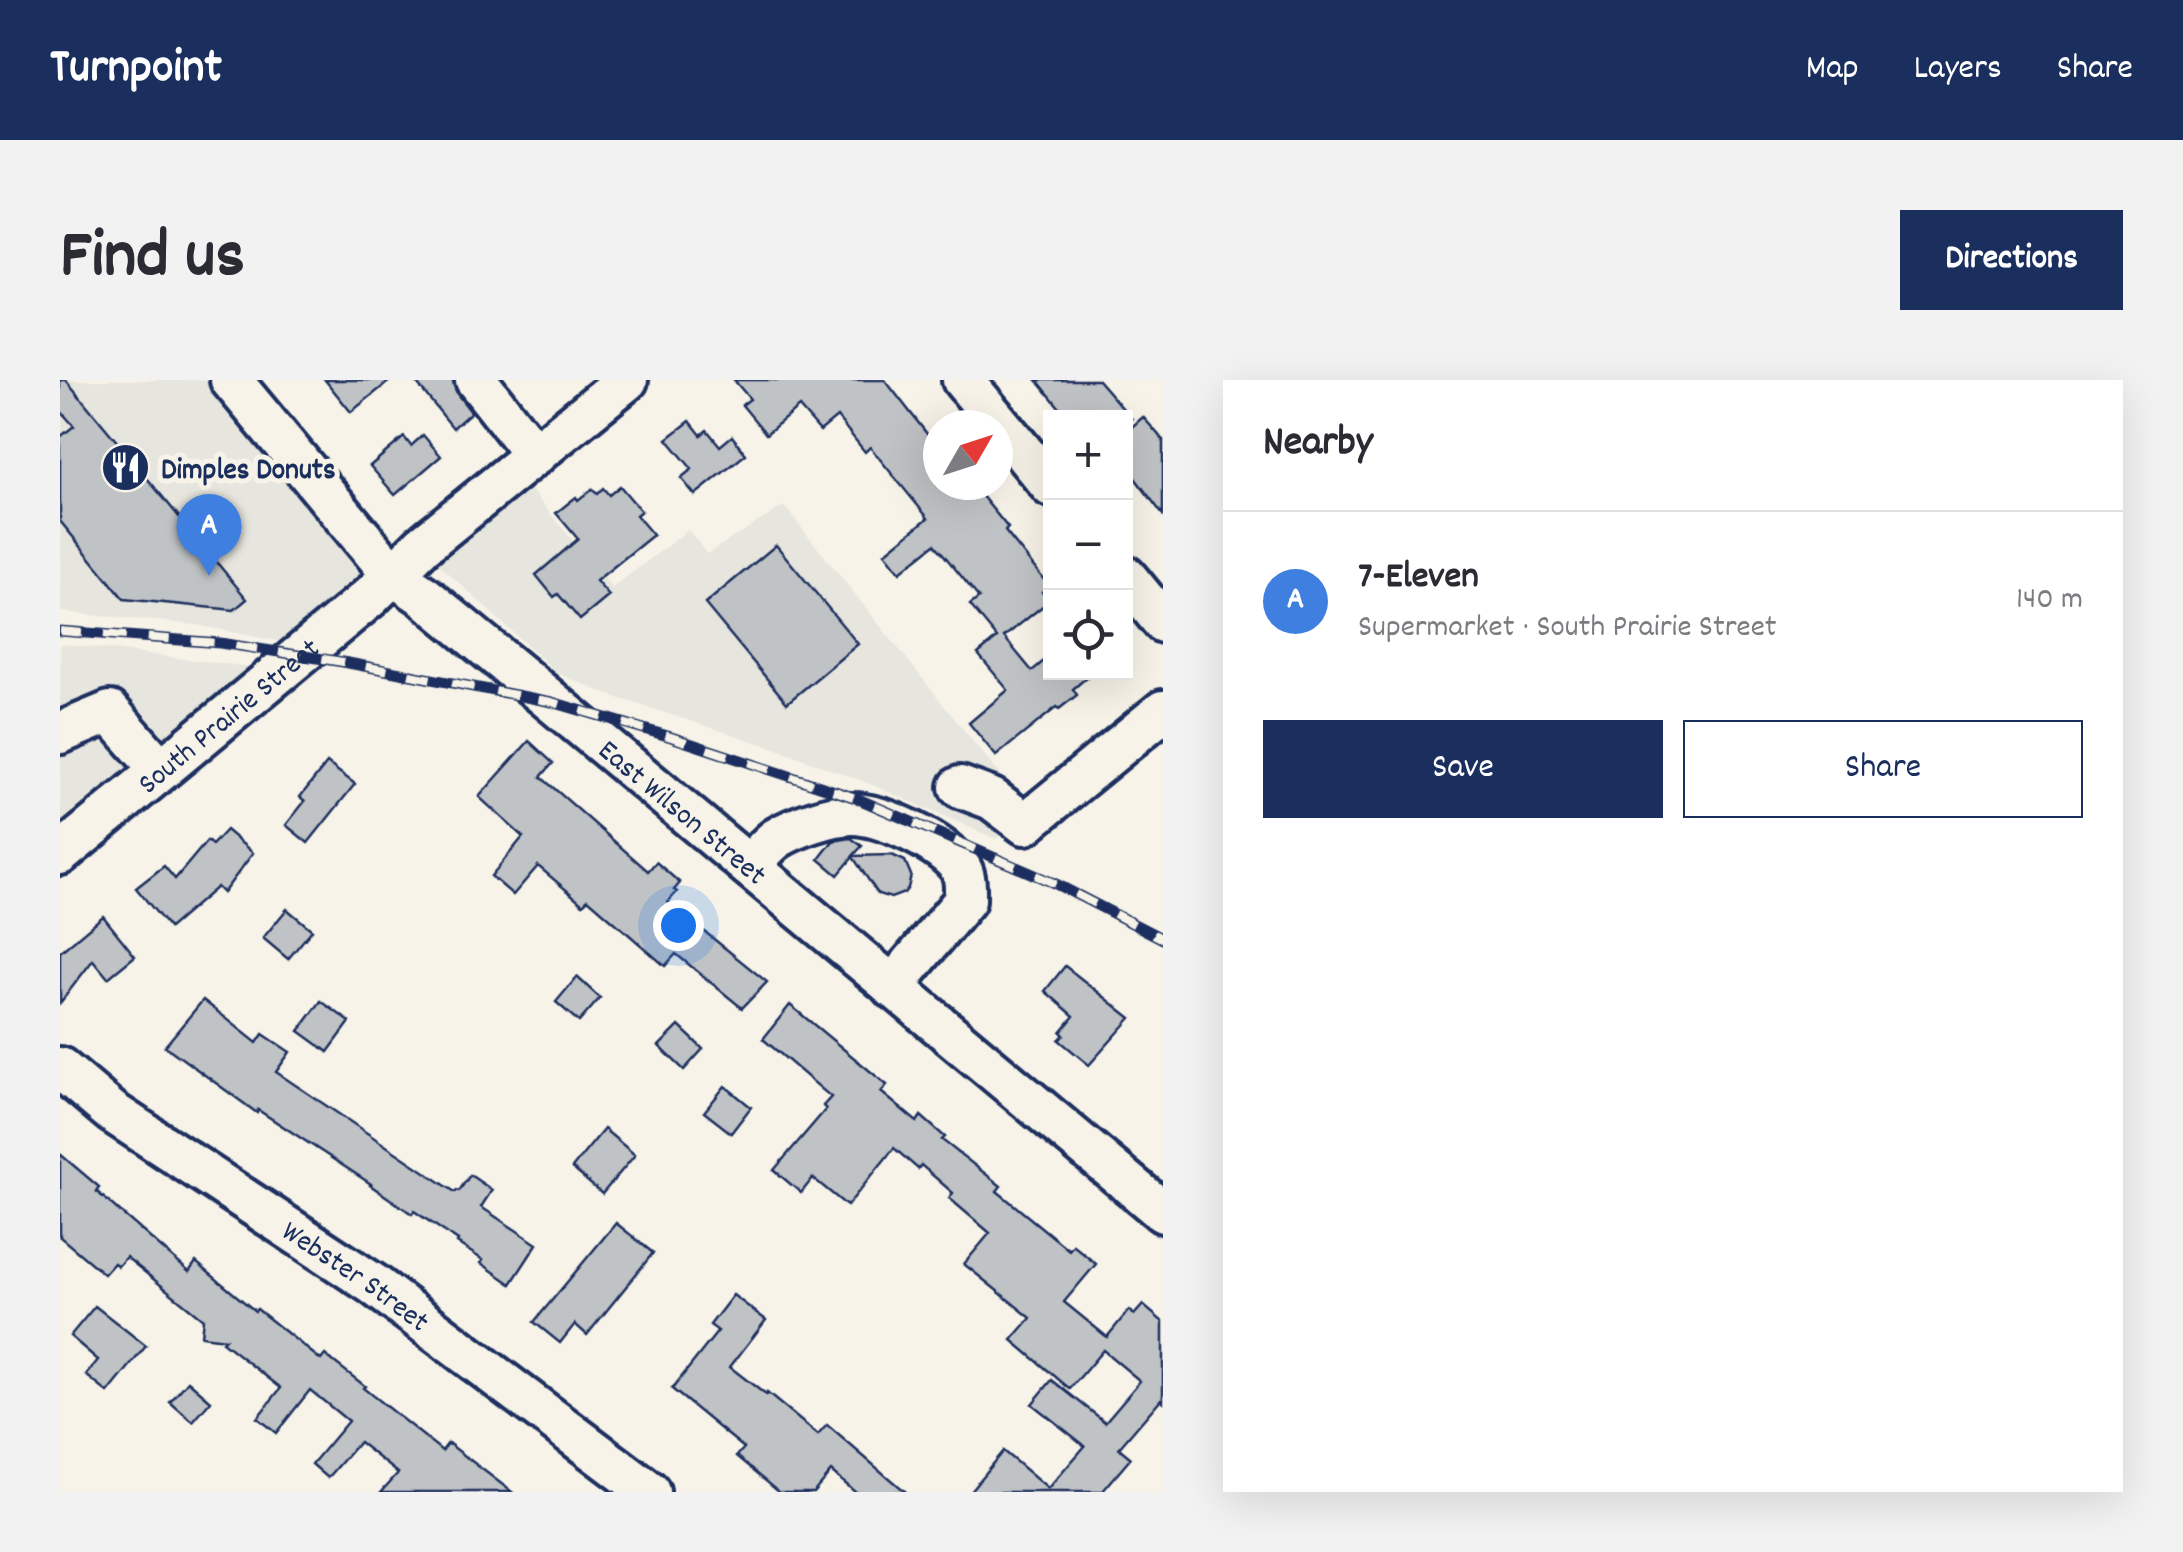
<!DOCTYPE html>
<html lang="en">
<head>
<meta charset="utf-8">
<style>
	body { margin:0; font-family:Dekko,sans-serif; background:#f2f2f3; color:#2b2b33 }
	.controls { position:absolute; right:30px; top:30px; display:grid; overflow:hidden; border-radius:0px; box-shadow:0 10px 40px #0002 }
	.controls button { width:90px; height:90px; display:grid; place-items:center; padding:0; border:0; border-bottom:2px solid #e1e1e2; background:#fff; color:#2b2b33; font:50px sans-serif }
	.compass { position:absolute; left:863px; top:30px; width:90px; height:90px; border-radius:50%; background:#fff; box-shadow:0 10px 40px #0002; rotate:51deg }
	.you { position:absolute; left:618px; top:545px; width:35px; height:35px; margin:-25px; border:8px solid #fff; border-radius:50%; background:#1a73e8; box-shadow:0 0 0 15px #1a73e833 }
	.badge { display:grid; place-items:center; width:65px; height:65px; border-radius:50%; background:#1b2f5e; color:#fff; font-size:32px; font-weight:700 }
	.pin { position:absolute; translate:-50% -82px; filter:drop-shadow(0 2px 5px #0008) }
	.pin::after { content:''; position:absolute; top:52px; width:35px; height:30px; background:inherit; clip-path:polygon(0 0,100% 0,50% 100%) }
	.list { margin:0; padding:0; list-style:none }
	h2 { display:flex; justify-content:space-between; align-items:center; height:130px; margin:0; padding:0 40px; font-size:42px }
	h2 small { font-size:32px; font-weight:400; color:#7c7c81 }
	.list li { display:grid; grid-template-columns:65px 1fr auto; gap:30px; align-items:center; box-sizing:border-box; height:180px; padding:0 40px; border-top:2px solid #e1e1e2 }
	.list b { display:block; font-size:38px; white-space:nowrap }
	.list p { margin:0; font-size:32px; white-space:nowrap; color:#7c7c81 }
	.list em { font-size:32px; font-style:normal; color:#7c7c81 }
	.actions { display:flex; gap:20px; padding:30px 40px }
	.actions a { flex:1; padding:22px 0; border:2px solid #1b2f5e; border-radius:0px; text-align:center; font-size:35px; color:#1b2f5e }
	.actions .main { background:#1b2f5e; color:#fff }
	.icon { flex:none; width:55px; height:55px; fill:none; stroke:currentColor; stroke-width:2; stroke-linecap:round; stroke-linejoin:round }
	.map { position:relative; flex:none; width:1103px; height:1112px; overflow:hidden; border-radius:0px }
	header { display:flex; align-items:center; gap:60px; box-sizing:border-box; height:140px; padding:0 50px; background:#1b2f5e; color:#fff }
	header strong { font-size:48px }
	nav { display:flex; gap:55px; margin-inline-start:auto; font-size:35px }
	.intro { display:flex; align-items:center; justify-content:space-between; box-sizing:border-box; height:240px; padding:0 60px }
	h1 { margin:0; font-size:70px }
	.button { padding:25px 45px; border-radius:0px; background:#1b2f5e; color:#fff; font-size:35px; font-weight:700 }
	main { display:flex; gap:60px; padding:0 60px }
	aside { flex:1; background:#fff; border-radius:0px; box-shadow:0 10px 40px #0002 }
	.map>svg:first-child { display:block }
</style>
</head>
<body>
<header>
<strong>Turnpoint</strong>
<nav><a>Map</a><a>Layers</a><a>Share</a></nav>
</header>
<div class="intro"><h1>Find us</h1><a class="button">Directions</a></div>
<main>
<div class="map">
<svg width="1103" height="1112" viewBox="0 0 1103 1112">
	<rect width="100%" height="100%" fill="#f7f3e8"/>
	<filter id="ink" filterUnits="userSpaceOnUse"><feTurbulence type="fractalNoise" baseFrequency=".01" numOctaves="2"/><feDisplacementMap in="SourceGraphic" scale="20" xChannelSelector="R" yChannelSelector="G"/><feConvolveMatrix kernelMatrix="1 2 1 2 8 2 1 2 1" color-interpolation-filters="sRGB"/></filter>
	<g filter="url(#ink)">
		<!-- built -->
		<g fill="#e6e5de">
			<polygon points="0,0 151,0 315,195 232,264 137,245 0,232"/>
			<polygon points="465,103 552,208 628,150 647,174 724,126 968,430 936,459 820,408 718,369 549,315 497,293 373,179"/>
			<polygon points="0,264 13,265 198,288 0,451"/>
		</g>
		<!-- building -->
		<g fill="#c0c3c5" stroke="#1b2f5e" stroke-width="2.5">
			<polygon points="0,0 6,0 187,219 174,230 64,219 0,141 0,57 14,46 0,30"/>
			<polygon points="265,0 331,0 291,32"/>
			<polygon points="354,0 393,0 397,14 411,32 393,48"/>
			<polygon points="674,0 825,0 878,68 878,105 913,105 948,148 945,151 989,206 982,212 989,221 944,257 972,291 990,276 990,292 1033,292 1013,309 1017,315 999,329 997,327 936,376 909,343 948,310 918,274 937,258 910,225 919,218 875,164 840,192 825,173 868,138 810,67 805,72 777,37 760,51 739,27 706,54 682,25 690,19"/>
			<polygon points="977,0 1038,0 1071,38 1008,38"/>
			<polygon points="1083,37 1103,60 1103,135 1066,86 1066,52"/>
			<polygon points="630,41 641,55 647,50 660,66 672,56 686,74 635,115 621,98 632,89 607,59"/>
			<polygon points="363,55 381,76 335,115 310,86 344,57 351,66"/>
			<polygon points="560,106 581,131 576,135 593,155 536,201 549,216 520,240 498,214 494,217 476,195 518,159 496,133 516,117 518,120 532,109 537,114 543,108 549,115"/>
			<polygon points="716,165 798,264 727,323 645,224"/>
			<polygon points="469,361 493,383 481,397 588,491 596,482 620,503 614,510 617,512 608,522 707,602 682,628 616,574 605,586 528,519 523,524 478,486 453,515 431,496 463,457 419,417"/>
			<polygon points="267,383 295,404 248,463 226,445 245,421 240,417"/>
			<polygon points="166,450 193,473 163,513 157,507 109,548 76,508 104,486 115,499 147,461 152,465"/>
			<polygon points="791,458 802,466 793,476 832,475 845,481 851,495 848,508 844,513 831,518 818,514 793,477 778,495 759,479 773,461"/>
			<polygon points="227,529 252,550 228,579 203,558"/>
			<polygon points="43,536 75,576 48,598 33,580 0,623 0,572"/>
			<polygon points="1005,586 1071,638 1029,685 999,660 1004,655 1001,652 1014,636 985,611"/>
			<polygon points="517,597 540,618 519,642 496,622"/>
			<polygon points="143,620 197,663 203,654 230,672 216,692 395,812 397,810 399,811 410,795 432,810 421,827 477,864 451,904 421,883 423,880 397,863 398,861 354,831 352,834 310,805 311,804 198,730 197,733 105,666"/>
			<polygon points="261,621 290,642 268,672 239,651"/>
			<polygon points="730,625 827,705 821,712 857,742 861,736 885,757 882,760 941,806 937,811 1009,870 1013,865 1036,884 1004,922 1047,957 1069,930 1074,935 1083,925 1103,942 1103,1021 1101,1019 1059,1068 1071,1078 1042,1112 909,1112 943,1071 988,1109 1025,1066 972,1024 992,1000 1045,1042 1080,1001 1043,970 1010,1009 952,960 971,938 904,884 930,853 889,818 893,813 861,785 858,789 834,768 787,826 753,798 741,813 714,790 766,729 763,726 771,717 703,659"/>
			<polygon points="619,646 643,669 624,690 599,666"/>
			<polygon points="665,706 691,727 671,753 644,732"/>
			<polygon points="544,749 575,775 542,814 512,788"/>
			<polygon points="0,774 39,807 36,811 129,892 136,882 195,931 197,929 261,980 265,975 305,1006 303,1008 382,1071 388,1063 452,1112 321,1112 338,1093 299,1062 268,1098 252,1084 288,1041 250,1010 216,1053 197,1038 221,1008 162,962 165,959 141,956 143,939 66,877 58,886 54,883 44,894 0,857"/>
			<polygon points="556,843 593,873 527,955 515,944 500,963 474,942"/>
			<polygon points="673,915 706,940 670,987 706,1015 707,1013 758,1055 767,1045 845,1112 795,1112 771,1091 753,1112 720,1112 677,1076 684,1068 612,1009 658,951 650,945"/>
			<polygon points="35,926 86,966 48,1013 26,995 38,980 10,956"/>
			<polygon points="128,1001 151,1021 133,1042 110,1022"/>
		</g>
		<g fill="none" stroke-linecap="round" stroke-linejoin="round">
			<defs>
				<g id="minor">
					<path id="s1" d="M171,0L333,195L364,216L484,315L1103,832"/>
					<polyline points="416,0 475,75"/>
					<polyline points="903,0 991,106"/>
					<polyline points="1066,197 1103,242"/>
					<polyline points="0,353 50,332 101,390"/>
					<polyline points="900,407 932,419 965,444 1103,331"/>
					<path id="s2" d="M0,474L310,217L363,165L567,0"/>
					<path d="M689,486C698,477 707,465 717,458C735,447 770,435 791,434C821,433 885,463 901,489C906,498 905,510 905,520L832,607"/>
					<path id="s3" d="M0,688L52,732L313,904L589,1112"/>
				</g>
			</defs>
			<!-- minor casing -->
			<use href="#minor" stroke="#1b2f5e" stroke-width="48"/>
			<!-- minor -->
			<use href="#minor" stroke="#f7f3e8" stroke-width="40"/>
			<defs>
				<polyline id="rail" points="0,251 160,263 283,282 492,322 611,357 796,418 996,504 1103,559"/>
			</defs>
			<!-- rail casing -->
			<use href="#rail" stroke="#1b2f5e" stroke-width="11"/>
			<!-- rail -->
			<use href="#rail" stroke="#f7f3e8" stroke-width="8" stroke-dasharray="22" stroke-linecap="butt"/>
		</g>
	</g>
	<!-- icons -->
	<defs>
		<symbol id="restaurant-disc" viewBox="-11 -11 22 22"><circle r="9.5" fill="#1b2f5e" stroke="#f7f3e8"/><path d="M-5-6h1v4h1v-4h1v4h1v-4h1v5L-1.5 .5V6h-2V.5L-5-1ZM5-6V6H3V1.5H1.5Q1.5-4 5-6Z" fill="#fff"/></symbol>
	</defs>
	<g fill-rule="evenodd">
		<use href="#restaurant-disc" x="38" y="60" width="55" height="55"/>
	</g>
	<g text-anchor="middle" stroke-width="10" stroke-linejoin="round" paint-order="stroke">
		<!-- poi labels -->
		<g font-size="30" font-weight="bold" fill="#1b2f5e" stroke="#f7f3e8" text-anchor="start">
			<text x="101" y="98">Dimples Donuts</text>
		</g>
		<!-- street labels -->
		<g font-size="30" fill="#1b2f5e" stroke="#f7f3e8">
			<text dy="10" stroke="none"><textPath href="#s2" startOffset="218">South Prairie Street</textPath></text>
			<text dy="10" stroke="none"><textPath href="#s1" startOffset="628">East Wilson Street</textPath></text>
			<text dy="10" stroke="none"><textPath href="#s3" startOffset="362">Webster Street</textPath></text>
		</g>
	</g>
</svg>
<div class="controls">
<button>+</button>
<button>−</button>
<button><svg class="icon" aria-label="locate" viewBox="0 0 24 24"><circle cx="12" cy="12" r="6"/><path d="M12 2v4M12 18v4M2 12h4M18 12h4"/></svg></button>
</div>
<svg class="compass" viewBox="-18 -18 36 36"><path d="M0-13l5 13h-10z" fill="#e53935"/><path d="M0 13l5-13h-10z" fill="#7c7c81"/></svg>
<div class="you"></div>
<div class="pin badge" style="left:149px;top:196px;background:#3f7fe0">A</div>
</div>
<aside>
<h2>Nearby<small></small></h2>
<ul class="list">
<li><span class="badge" style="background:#3f7fe0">A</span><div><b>7-Eleven</b><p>Supermarket · South Prairie Street</p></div><em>140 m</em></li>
</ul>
<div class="actions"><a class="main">Save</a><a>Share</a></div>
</aside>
</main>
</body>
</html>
